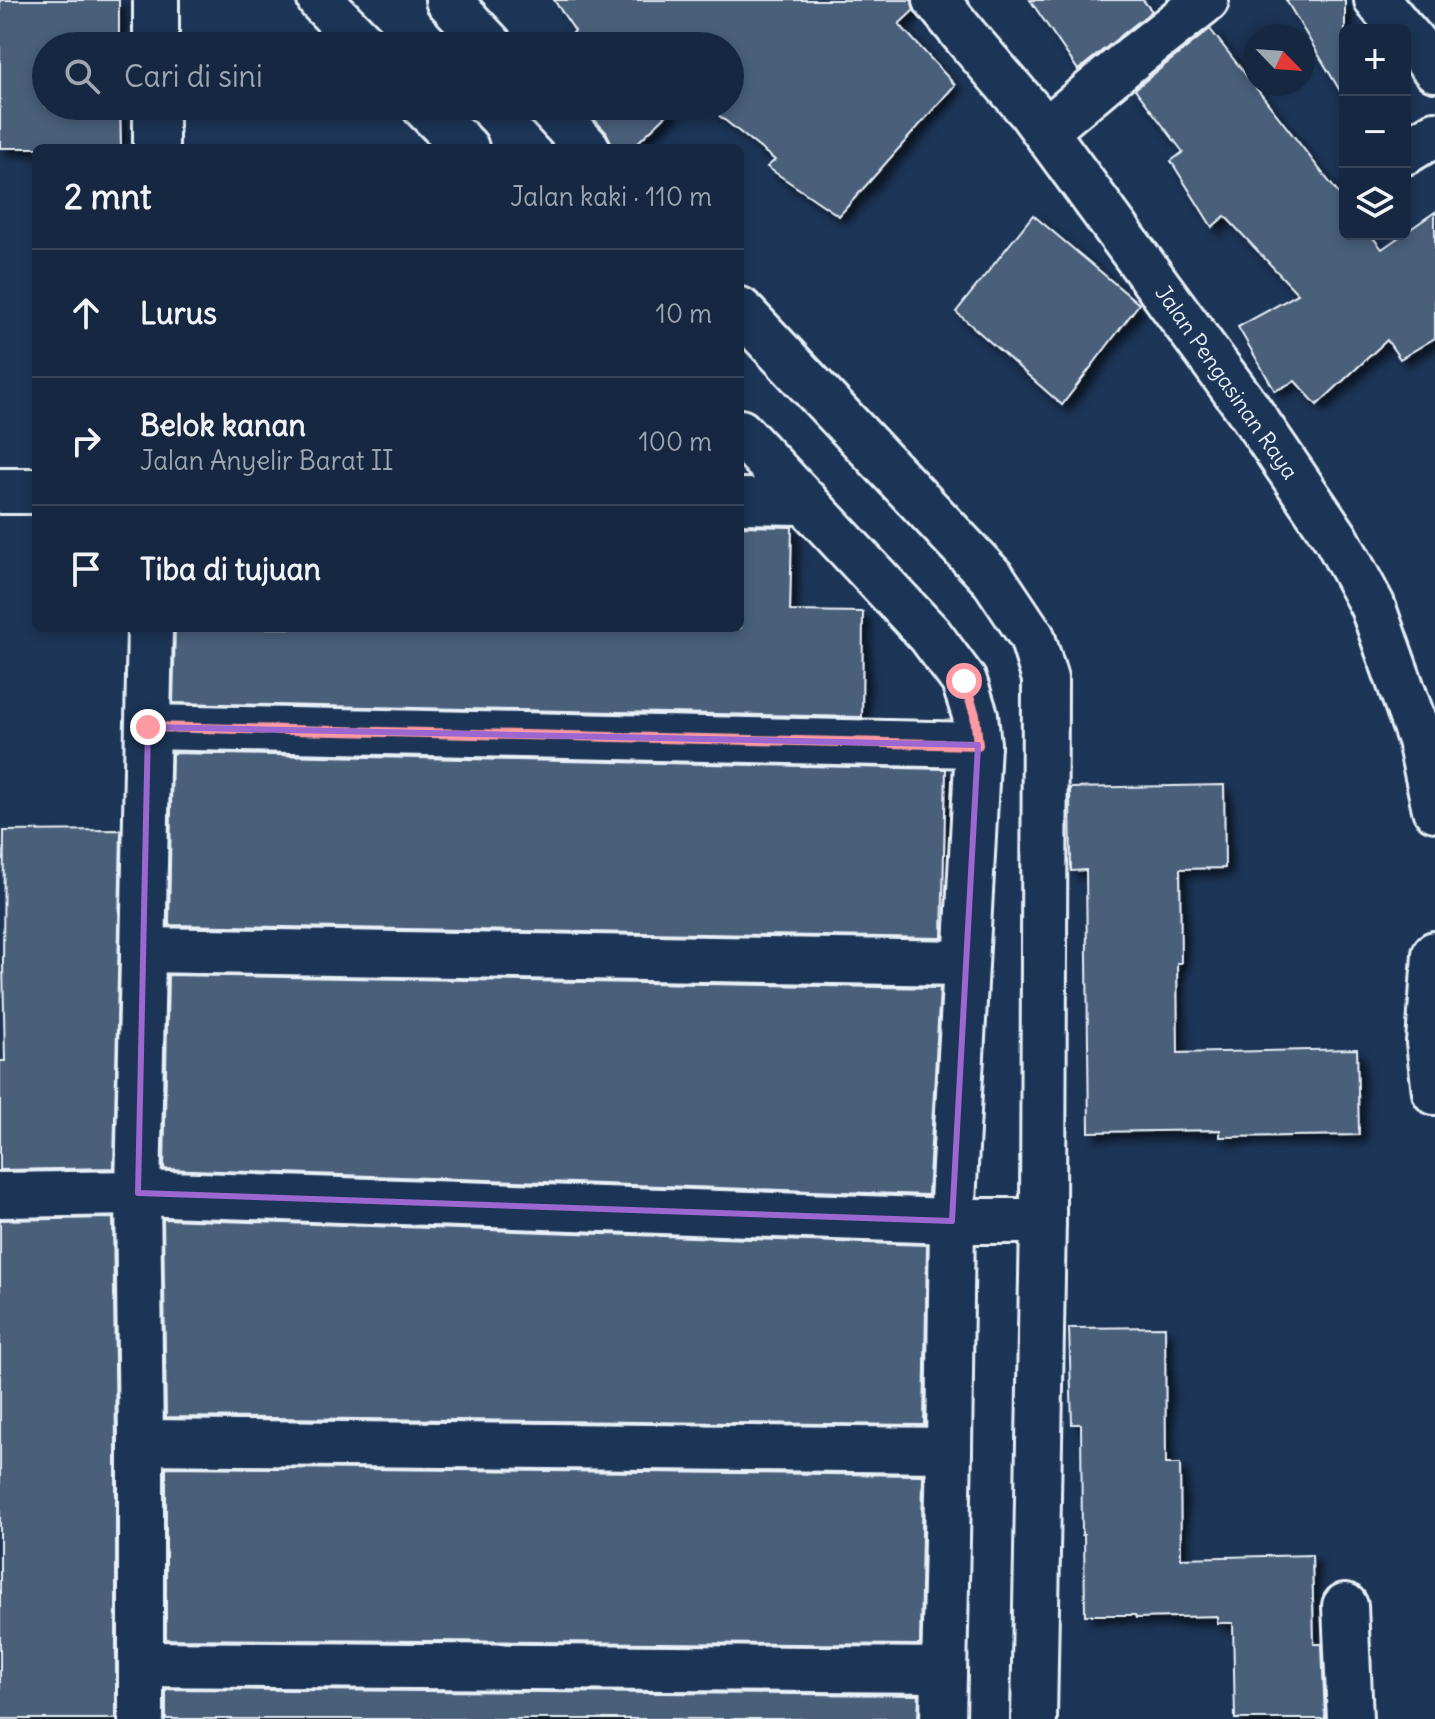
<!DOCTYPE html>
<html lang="id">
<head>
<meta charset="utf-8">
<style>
	body { margin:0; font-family:Delius,sans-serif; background:#23344c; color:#f1f3f6 }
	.controls { position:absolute; right:24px; top:24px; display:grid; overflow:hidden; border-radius:12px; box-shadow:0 4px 12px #0003 }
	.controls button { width:72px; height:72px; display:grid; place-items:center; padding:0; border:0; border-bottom:2px solid #35445a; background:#162841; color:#f1f3f6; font:40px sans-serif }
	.compass { position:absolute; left:1243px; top:24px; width:72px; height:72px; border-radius:50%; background:#162841; box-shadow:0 4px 12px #0003; rotate:115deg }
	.stop { position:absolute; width:24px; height:24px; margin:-18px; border:6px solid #ff9aa2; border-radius:50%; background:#fff }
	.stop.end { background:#ff9aa2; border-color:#fff; box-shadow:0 2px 8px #0008 }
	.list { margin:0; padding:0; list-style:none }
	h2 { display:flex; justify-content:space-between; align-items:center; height:104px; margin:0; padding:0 32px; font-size:34px }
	h2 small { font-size:26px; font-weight:400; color:#9ea6b1 }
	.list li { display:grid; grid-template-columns:52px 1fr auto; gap:24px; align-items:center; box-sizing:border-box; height:128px; padding:0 32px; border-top:2px solid #35445a }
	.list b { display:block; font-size:30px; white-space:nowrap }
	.list p { margin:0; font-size:26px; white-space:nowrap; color:#9ea6b1 }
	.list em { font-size:26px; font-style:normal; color:#9ea6b1 }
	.icon { flex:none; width:44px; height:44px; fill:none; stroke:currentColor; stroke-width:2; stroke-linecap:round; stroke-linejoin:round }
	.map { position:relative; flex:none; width:1435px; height:1719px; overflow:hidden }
	.search { position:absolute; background:#162841; box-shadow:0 4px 12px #0003; left:32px; top:32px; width:712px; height:88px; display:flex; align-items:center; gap:20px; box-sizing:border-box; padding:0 28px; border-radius:44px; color:#9ea6b1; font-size:30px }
	.panel { position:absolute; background:#162841; box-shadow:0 4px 12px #0003; left:32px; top:144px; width:712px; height:488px; border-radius:12px }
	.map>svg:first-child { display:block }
</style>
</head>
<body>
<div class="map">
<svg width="1435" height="1719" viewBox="0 0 1435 1719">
	<defs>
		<filter id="shadow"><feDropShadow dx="7" dy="7" stdDeviation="4" flood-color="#0009"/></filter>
	</defs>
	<rect width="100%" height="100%" fill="#1d3557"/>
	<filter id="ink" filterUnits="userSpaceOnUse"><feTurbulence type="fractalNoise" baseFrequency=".0125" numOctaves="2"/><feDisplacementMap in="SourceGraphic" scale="16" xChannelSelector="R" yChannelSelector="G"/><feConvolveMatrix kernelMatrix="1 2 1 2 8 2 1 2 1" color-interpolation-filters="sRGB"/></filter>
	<g filter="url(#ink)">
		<!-- building -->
		<g fill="#495e7a" stroke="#e8f1f8" stroke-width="2" filter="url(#shadow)">
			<polygon points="0,0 119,0 119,46 46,46 46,106 120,106 121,148 0,148"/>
			<polygon points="554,0 912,0 914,10 899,24 955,85 839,216 767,167 775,160 707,106 730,106 730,46 560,46 575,31"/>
			<polygon points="1030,0 1143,0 1152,11 1078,70"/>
			<polygon points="1286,0 1345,0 1345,99"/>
			<polygon points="1210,29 1345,202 1345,234 1370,234 1382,249 1435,212 1435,338 1400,359 1387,340 1317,405 1295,381 1275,391 1238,327 1298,294 1225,216 1212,227 1171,161 1183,152 1135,89"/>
			<polygon points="582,106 676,106 632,148 611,148 611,142 606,132"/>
			<polygon points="1033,215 1139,304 1062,405 956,312"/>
			<polygon points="740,526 792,527 790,611 863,612 862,717 173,703 175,628 740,628"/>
			<polygon points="172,753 946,769 942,938 169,925"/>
			<polygon points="1224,785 1225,868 1180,869 1181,963 1177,963 1178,1053 1357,1049 1359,1135 1220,1137 1220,1130 1089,1132 1086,870 1071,871 1070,788"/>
			<polygon points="121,830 114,1168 0,1170 0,1061 5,1061 3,963 4,831"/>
			<polygon points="168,975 940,988 928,1195 164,1169"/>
			<polygon points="113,1218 116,1442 116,1719 0,1719 0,1220"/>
			<polygon points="163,1219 927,1245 924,1425 166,1417"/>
			<polygon points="1165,1327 1166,1464 1180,1464 1181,1558 1312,1555 1314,1644 1322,1644 1325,1719 1235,1719 1233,1623 1217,1623 1217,1616 1136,1618 1135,1615 1085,1615 1084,1535 1082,1535 1081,1424 1072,1424 1069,1328"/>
			<polygon points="166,1467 923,1475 920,1645 166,1639"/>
			<polygon points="166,1689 919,1695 918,1719 166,1719"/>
		</g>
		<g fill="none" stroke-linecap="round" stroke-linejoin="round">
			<defs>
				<g id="minor">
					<polyline points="156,0 156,46"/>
					<polyline points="320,0 365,46"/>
					<polyline points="448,0 491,46"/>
					<polyline points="936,0 966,37 1030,111 1249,410 1336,538 1372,605 1420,740 1435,809"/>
					<polyline points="1377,0 1402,30"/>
					<polyline points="1405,33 1435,69"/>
					<polyline points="156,106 156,148"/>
					<polyline points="424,106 466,148"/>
					<polyline points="548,106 587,148"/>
					<polyline points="1045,131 1136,55 1206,0"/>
					<polyline points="1405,152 1435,134"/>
					<polyline points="740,310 994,580 1032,637 1045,679 1043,1221 1034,1719"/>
					<polyline points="740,432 930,635 964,681 975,715 978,745 952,1221 949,1450 943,1719"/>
					<polyline points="0,491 36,491"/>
					<polyline points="740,501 806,502"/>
					<polyline points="148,727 978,745"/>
					<polyline points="143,950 966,963"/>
					<polyline points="1435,954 1429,1043 1435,1092"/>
					<polyline points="0,1195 138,1193 952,1221 1043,1221"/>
					<polyline points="141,1442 949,1450"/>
					<polyline points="1345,1606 1350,1719"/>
					<polyline points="141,1664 944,1670"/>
					<polyline points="141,1719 141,1442 138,1193 150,628"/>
				</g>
			</defs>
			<!-- minor casing -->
			<use href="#minor" stroke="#e8f1f8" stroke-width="50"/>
			<!-- minor -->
			<use href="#minor" stroke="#1d3557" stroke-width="44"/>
		</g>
	</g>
	<g fill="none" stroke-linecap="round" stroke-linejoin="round" filter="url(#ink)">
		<!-- route -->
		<polyline stroke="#ff9aa2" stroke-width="10" points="148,727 978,745 975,715 964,681"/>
	</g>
	<!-- marked area -->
	<path fill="none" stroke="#9c67d0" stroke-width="6" stroke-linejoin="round" d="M148,727L978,745L952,1221L138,1193Z"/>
	<g text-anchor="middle" stroke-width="7" stroke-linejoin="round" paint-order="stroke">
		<!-- street labels -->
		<g font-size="22" fill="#e8f1f8" stroke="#1d3557">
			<text transform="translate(1227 382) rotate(55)" y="8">Jalan Pengasinan Raya</text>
		</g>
	</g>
</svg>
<div class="controls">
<button>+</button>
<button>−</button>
<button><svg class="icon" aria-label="layers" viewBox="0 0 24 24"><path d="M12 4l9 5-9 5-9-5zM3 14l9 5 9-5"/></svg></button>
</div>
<svg class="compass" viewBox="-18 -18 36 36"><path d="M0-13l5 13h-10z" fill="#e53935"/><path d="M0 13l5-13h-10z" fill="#9ea6b1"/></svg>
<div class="stop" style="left:964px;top:681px"></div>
<div class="stop end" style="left:148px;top:727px"></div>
<div class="search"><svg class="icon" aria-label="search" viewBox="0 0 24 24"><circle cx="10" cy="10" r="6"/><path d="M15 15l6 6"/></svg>Cari di sini</div>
<section class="panel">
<h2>2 mnt<small>Jalan kaki · 110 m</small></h2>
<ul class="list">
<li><svg class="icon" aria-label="ahead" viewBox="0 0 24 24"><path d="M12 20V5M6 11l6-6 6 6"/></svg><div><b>Lurus</b></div><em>10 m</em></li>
<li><svg class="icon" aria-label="right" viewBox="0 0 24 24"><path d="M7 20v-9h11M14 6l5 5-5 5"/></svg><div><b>Belok kanan</b><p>Jalan Anyelir Barat II</p></div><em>100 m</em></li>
<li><svg class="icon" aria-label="arrive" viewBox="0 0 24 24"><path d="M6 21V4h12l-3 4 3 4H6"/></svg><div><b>Tiba di tujuan</b></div></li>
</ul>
</section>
</div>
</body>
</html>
